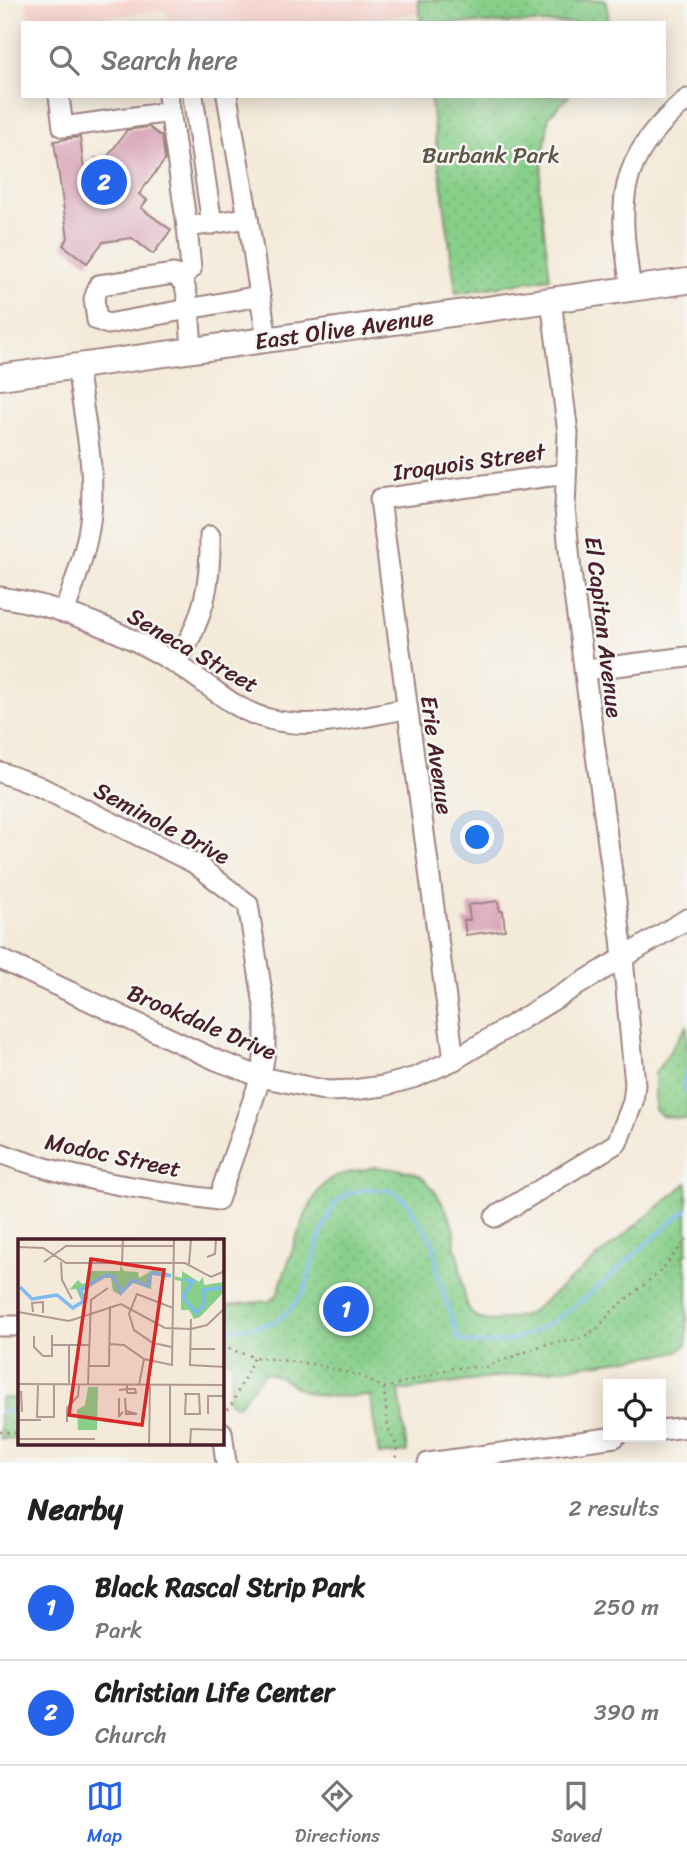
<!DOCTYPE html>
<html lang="en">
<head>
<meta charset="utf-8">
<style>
	body { margin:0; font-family:Sriracha,sans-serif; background:#f2f2f2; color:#222 }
	.controls { position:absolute; right:21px; bottom:21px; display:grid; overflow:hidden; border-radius:0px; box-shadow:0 4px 18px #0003 }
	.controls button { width:63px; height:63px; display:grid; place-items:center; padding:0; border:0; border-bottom:2px solid #e0e0e0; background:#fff; color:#222; font:35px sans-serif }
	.you { position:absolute; left:478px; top:838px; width:24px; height:24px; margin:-18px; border:5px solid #fff; border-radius:50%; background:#1a73e8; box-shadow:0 0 0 10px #1a73e833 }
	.badge { display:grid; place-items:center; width:46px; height:46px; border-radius:50%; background:#2563eb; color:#fff; font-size:23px; font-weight:700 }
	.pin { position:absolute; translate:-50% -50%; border:4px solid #fff; box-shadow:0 2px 7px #0006 }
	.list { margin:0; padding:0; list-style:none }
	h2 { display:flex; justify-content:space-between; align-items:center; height:91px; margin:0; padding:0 28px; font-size:30px }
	h2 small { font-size:23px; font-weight:400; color:#767676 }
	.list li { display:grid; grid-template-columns:46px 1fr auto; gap:21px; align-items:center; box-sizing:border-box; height:105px; padding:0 28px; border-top:2px solid #e0e0e0 }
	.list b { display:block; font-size:26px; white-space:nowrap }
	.list p { margin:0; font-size:23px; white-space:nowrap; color:#767676 }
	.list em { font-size:23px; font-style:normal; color:#767676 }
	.icon { flex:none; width:38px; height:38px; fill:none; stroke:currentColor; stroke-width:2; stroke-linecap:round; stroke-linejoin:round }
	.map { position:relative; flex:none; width:687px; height:1463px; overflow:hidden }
	.search { position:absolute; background:#fff; box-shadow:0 4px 18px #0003; left:21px; right:21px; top:21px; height:77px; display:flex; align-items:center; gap:18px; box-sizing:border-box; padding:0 24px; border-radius:0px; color:#767676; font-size:26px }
	.sheet { height:301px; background:#fff }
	nav { display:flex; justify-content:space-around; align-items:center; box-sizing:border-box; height:98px; border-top:2px solid #e0e0e0; background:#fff; font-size:19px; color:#767676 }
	nav a { display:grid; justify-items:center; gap:4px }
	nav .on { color:#2563eb }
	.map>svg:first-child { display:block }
</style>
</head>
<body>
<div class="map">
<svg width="687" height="1463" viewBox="0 0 687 1463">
	<defs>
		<pattern id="park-dots" width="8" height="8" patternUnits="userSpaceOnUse" patternTransform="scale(1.75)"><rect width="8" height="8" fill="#88cf8a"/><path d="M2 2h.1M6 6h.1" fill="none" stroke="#77b177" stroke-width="1.8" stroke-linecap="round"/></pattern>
	</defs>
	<rect width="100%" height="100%" fill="#f6f6f2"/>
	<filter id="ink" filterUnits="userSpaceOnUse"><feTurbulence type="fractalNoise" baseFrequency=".0143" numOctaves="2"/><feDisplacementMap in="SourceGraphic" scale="14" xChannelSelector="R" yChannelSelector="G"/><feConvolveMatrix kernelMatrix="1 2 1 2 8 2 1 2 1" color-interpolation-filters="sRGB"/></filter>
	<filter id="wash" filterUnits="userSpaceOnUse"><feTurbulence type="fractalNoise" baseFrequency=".00686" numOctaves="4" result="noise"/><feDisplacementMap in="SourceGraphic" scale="28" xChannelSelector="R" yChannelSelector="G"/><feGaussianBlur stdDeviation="1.57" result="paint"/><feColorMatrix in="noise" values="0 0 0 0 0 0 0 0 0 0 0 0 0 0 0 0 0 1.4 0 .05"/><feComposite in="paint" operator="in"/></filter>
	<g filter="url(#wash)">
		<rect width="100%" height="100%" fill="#f4ead9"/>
		<!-- built -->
		<polygon fill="#f7d0ca" points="26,0 418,0 419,12 340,23 169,23 166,10 59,23 29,23"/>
		<!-- park -->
		<g fill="url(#park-dots)" stroke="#69775a" stroke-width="2">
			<polygon points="418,0 606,0 609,23 421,23"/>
			<polygon points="430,96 569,96 549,116 539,188 550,278 456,293"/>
			<polygon points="687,1026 687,1119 662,1116 655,1110 655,1073"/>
			<path d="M374,1167C389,1169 405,1168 418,1175C435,1184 460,1228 454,1247L458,1253C467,1312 462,1334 530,1313L687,1183V1253L684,1255L687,1272V1344L678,1352L399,1391L407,1452L379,1455L370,1396C350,1396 323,1399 304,1391C289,1386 280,1373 264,1373L238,1406L228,1401L233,1364L222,1354V1303L227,1305L270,1301L277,1295C287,1269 307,1191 332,1178C344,1172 361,1171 374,1167Z"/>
			<polygon points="0,1398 19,1398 19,1440 0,1438"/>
		</g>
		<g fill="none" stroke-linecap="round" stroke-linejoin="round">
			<!-- stream -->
			<g stroke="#7ebbf1" stroke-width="3.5">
				<polyline points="687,1071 683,1082 687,1093"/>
				<path d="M222,1329L253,1327L275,1322L290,1310L304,1292L319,1239L334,1204L346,1194L367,1189L390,1190L405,1200L433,1243L439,1279L459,1340C523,1358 578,1304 622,1266C643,1247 664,1228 687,1210"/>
				<polyline points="0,1412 19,1412"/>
			</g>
		</g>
		<g id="blocks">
			<!-- building -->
			<g fill="#d79db4">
				<polygon points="149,127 162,137 165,160 139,194 147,200 141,208 171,230 153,254 132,238 103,242 87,263 63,245 68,238 54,141 80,137 84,171 96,158 103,163 127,130"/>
				<polygon points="498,901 500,911 503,911 505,930 466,935 464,920 470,920 468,905"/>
			</g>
		</g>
	</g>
	<g filter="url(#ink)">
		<use href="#blocks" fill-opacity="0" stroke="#9f8482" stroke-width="2"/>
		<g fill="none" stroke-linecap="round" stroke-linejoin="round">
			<defs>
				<g id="minor">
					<polyline points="59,96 63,127 170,112"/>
					<polyline points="168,96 187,227"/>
					<polyline points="193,96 212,224"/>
					<polyline points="227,96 248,218"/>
					<polyline points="180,279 191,269 187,227 248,218 267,340"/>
					<path d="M631,289C618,201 615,161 687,99"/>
					<path d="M192,350C191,336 189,292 183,282C180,279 177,277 174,274L99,285L94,299L97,320L108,324L259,296"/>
					<path d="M0,597C62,606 125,632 178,665C208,683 234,711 269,719C313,731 362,716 406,709"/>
					<path d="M64,613C73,587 83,561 88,534C99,479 84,421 77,366"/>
					<path d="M176,663C203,620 211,587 210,536"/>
					<polyline points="584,670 687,657"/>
					<path d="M0,772L38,786L194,863L248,904L265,1012V1052L261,1077L218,1200C146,1190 68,1179 0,1153"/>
					<polyline points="0,959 216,1060 261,1077 328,1091 353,1090 383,1086 416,1077 454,1060 687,919"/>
					<polyline points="454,1060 380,499 565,474"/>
					<polyline points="495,1217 617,1143 633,1102 635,1084 621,938 571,572 565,508 568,433 551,300"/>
					<polyline points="0,1326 19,1326"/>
					<polyline points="661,1430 687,1427"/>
					<polyline points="222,1432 226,1463"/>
					<polyline points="428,1463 615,1437"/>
				</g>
				<polyline id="major" points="0,377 687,281"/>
			</defs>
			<!-- minor casing -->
			<use href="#minor" stroke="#9f8482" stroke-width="23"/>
			<!-- major casing -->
			<use href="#major" stroke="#9f8482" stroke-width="28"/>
			<!-- path -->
			<g stroke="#9f8482" stroke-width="2.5" stroke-dasharray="2 5" stroke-linecap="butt">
				<polyline points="222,1347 254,1357 312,1364 358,1375 384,1388 453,1368 486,1367 543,1345 578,1340 598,1328 614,1309 660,1272 687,1239"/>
				<polyline points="384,1388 388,1428 397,1447 395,1463"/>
				<polyline points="222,1415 231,1406 254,1357"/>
				<polyline points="0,1432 19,1433"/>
			</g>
			<!-- minor -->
			<use href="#minor" stroke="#fff" stroke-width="19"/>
			<!-- major -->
			<use href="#major" stroke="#fff" stroke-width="24"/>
		</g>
	</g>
	<g text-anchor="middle" stroke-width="5" stroke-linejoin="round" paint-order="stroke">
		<!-- park labels -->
		<g font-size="23" fill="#5d5448" stroke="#f6f6f2">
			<text x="491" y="163">Burbank Park</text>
		</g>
		<!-- street labels -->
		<g font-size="23" fill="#4a1f2b" stroke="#f6f6f2">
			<text transform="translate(344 329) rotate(-8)" y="8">East Olive Avenue</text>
			<text transform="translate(469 462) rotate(-8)" y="8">Iroquois Street</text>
			<text transform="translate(604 627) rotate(83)" y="8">El Capitan Avenue</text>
			<text transform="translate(193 650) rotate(30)" y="8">Seneca Street</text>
			<text transform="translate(437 755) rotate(82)" y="8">Erie Avenue</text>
			<text transform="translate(162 823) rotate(28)" y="8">Seminole Drive</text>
			<text transform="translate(202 1022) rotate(23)" y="8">Brookdale Drive</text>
			<text transform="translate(113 1155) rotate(12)" y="8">Modoc Street</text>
		</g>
	</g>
	<!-- overview -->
	<g transform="translate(18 1239)">
		<rect width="206" height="206" fill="#f4ead9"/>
		<path d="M102,26L106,32L120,33L121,39L135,31L153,35V38L134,35L133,50L115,44L102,56L95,52L93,39H87L63,53L71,58L66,67L58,50L51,51L60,41L64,45L70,43L72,32H102ZM164,32L181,43L185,38L186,46L206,43V53L182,78L176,80L171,71H163V42L157,41V37L164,39ZM70,148H80L79,191H60L59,171L67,166Z" fill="#88cf8a"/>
		<path fill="none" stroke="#7ebbf1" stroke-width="3.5" d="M165,41L175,42L165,58L178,74L186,66V51L207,48M2,48L14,60L39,56L55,69L67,61L62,51L88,36L95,37L103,54L115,41L130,47L133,34L153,37"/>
		<path fill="none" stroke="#b09993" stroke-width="2" d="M0,8L25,9L48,24H167L193,38L207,32M189,18L197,15L198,0M26,23L48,7H156M43,23L44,41L54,60M104,24L105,0M171,25L173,0M0,73L51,82L103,65L147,89L173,90L189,86L207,69M15,73L14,64L25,63V74M173,80L172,126L207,128M16,97V108L25,117H35M91,105L106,106L126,120L154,126L156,0M34,106H72M154,108L135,104L116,91L111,75L119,55L155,69M172,110H197M34,117V96M71,127H91L92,67M0,145L207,146M20,145L19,178H36V146M51,146V106M70,146L73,61L90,49M121,146L126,120M101,151L109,150H117L118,154H110L109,153V146M3,152L4,173M166,155H181L182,175H167L168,155M101,159V177L105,173M107,159L108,175H119L108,172M190,175V157H207M0,181H23M49,183V169L60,157L61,146M0,200H77M131,206L132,146M152,206V146M172,206L173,190L207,191"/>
		<path fill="#d62828" fill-opacity="0.15" stroke="#d62828" stroke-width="3.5" d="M73,20L146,31L124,186L51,176Z"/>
		<rect width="206" height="206" fill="none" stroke="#4a1f2b" stroke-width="3.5"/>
	</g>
</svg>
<div class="controls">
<button><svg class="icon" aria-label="locate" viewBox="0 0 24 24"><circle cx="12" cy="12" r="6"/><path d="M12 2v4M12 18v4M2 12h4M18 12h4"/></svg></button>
</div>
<div class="you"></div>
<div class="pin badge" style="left:346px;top:1309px">1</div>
<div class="pin badge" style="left:104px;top:182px">2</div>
<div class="search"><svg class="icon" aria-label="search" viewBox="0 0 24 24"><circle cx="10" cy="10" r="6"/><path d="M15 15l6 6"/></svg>Search here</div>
</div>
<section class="sheet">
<h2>Nearby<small>2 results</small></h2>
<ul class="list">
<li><span class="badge">1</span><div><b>Black Rascal Strip Park</b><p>Park</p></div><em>250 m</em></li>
<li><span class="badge">2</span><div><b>Christian Life Center</b><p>Church</p></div><em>390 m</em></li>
</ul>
</section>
<nav>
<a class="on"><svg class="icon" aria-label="map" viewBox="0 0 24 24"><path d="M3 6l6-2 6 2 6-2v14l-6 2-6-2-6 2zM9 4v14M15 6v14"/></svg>Map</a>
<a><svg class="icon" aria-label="directions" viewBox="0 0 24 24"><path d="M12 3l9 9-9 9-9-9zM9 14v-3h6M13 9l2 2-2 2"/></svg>Directions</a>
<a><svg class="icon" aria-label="saved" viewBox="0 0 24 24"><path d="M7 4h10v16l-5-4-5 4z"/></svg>Saved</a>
</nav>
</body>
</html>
